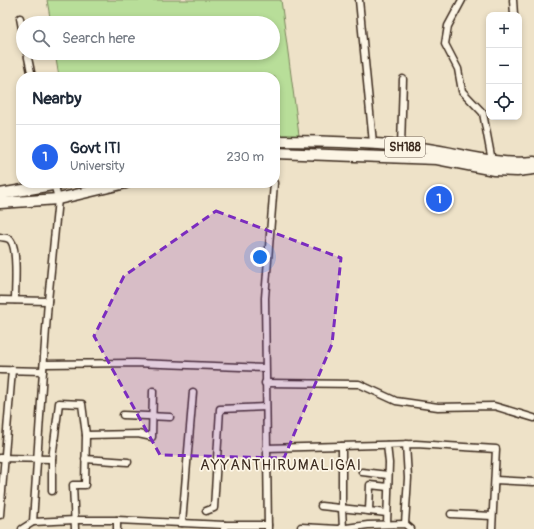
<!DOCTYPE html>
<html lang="en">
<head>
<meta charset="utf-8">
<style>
	body { margin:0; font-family:Pangolin,sans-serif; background:#f6f6f7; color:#1f2937 }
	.controls { position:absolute; right:12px; top:12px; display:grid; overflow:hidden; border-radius:8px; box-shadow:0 2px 6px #0003 }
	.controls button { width:36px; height:36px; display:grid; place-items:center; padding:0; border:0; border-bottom:1px solid #e0e1e3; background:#fff; color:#1f2937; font:20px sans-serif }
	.you { position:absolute; left:260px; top:257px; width:14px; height:14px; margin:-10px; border:3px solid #fff; border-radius:50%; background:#1a73e8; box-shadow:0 0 0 6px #1a73e833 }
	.badge { display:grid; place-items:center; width:26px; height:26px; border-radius:50%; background:#2563eb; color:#fff; font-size:13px; font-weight:700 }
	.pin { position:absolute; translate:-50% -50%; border:2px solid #fff; box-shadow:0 1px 4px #0006 }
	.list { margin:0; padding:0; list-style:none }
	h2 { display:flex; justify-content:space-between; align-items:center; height:52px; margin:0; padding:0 16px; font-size:17px }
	h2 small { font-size:13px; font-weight:400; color:#747a83 }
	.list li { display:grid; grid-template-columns:26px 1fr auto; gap:12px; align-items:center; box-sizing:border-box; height:64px; padding:0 16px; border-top:1px solid #e0e1e3 }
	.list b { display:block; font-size:15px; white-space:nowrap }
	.list p { margin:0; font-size:13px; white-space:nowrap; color:#747a83 }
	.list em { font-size:13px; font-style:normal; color:#747a83 }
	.icon { flex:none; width:22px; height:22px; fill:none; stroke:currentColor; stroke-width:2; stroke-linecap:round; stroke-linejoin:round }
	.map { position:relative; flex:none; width:534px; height:529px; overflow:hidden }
	.search { position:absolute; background:#fff; box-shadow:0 2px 6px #0003; left:16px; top:16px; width:264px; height:44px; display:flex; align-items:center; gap:10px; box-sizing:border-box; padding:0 14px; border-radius:22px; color:#747a83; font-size:15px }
	.panel { position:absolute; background:#fff; box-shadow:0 2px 6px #0003; left:16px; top:72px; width:264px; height:116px; border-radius:16px }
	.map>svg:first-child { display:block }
</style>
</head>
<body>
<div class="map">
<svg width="534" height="529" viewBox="0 0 534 529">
	<rect width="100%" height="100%" fill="#eee2c8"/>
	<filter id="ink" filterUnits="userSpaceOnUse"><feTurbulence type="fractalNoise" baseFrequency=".025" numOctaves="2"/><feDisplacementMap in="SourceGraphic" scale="8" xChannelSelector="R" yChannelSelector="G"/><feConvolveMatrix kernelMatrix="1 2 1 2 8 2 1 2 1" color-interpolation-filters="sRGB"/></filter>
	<g filter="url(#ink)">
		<!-- green -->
		<polygon fill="#b8de99" stroke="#7a845c" points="47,0 281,0 299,135 275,139 275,77 59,77 55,53 273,53 273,23 51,23"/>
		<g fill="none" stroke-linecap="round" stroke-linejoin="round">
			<defs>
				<g id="street">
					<polyline points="359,0 373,143"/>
					<polyline points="462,0 448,26 445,44 458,69 462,91 483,113 492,161"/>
					<polyline points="513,0 514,15"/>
					<polyline points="20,18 23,34"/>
					<polyline points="27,53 32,77"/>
					<polyline points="401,146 403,79"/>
					<path d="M0,237C4,238 9,237 11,241C18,250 15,288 15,300"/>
					<polyline points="0,300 48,301"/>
					<polyline points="44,364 135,363 265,368"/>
					<polyline points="0,370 43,371 48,301 58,199 54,183"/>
					<polyline points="43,371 33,522 75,520 117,520 224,525 224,529"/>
					<polyline points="265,383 359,384 396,401 438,407 494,406 534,418"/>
					<polyline points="123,415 170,417"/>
					<polyline points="342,446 342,508 343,529"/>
					<polyline points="266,448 416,444 496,449 492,529"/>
					<polyline points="0,458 52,459"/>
					<polyline points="85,459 128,462"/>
					<polyline points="362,472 388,475"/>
					<polyline points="495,480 534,482"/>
					<polyline points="52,491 52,459 59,403 82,404 86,435 138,434 152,437 153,391"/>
					<polyline points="321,506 387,513"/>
					<polyline points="206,511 214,508 220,409 265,407"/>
					<polyline points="369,511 370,485 388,487"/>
					<polyline points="451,514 492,516"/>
					<polyline points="0,515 12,370"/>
					<polyline points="182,523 193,392"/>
					<polyline points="387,524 389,463 387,445"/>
					<polyline points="405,524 408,478 406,444"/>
					<polyline points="224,525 268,525"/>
					<polyline points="301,527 338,529"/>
					<polyline points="22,529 33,522"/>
					<polyline points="75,529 73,485 85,485 86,435"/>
					<polyline points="117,529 117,520"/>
					<polyline points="268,529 265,298 274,183"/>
					<polyline points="339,529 368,525 405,524 411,529"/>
				</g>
				<g id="primary">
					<path d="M275,141C326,141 377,142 428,149C463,154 498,166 534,162"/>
					<polyline points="275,153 437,159 494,170 517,171 534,169"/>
					<polyline points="0,194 64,183"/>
					<polyline points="0,203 58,199 126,183"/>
				</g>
			</defs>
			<!-- street casing -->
			<use href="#street" stroke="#3b2a1e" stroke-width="9"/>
			<!-- primary casing -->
			<use href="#primary" stroke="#3b2a1e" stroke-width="13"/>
			<!-- street -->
			<use href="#street" stroke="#fcf5e5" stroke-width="6"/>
			<!-- primary -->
			<use href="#primary" stroke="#fcf5e5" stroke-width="10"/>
		</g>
	</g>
	<!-- marked area -->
	<path fill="#7b2cbf" fill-opacity="0.2" stroke="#7b2cbf" stroke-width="3" stroke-dasharray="8 5" stroke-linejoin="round" d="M216,211L341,258L332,344L284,458L160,455L94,336L124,276Z"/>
	<g text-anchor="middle" stroke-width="3.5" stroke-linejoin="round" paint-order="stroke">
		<!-- shield labels -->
		<rect fill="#fcf5e5" stroke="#75675a" stroke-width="1" x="385" y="137" width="40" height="20" rx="3"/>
		<g font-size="12" font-weight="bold" fill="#3b2a1e">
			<text x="405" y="151">SH188</text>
		</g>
		<!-- quarter labels -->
		<g font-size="15" letter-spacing="1" fill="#3b2a1e" stroke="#fcf5e5">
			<text x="281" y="470">AYYANTHIRUMALIGAI</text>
		</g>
	</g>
</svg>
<div class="controls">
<button>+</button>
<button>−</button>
<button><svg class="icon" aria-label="locate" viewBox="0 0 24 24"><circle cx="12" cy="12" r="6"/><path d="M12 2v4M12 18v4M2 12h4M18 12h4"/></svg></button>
</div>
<div class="you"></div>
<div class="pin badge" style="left:439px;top:199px">1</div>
<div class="search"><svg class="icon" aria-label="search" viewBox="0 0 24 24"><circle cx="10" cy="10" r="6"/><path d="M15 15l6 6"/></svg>Search here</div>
<section class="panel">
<h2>Nearby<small></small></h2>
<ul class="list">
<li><span class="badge">1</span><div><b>Govt ITI</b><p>University</p></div><em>230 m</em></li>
</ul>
</section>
</div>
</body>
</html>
